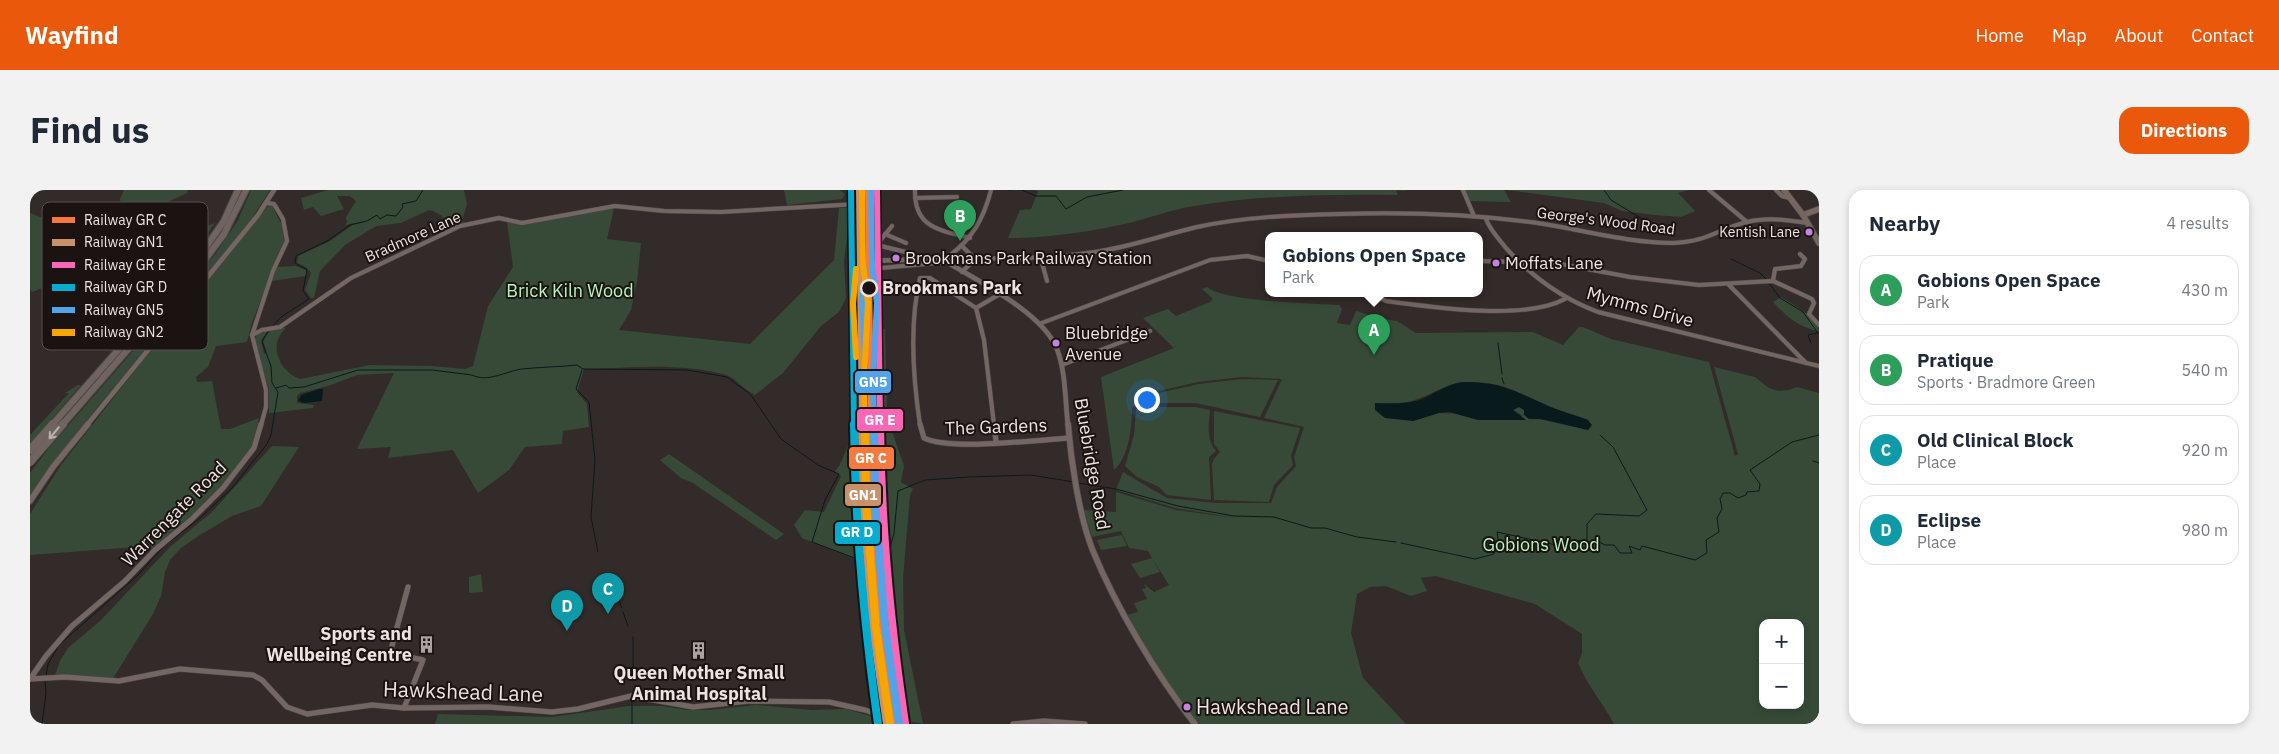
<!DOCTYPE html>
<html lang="en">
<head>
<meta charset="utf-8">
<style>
	body { margin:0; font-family:"IBM Plex Sans",sans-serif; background:#f2f2f3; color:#1f2937 }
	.controls { position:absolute; right:15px; bottom:15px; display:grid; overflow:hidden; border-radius:10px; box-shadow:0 2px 8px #0003 }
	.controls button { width:45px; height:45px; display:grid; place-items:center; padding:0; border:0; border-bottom:1px solid #e0e1e3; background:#fff; color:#1f2937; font:25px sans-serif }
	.you { position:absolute; left:1116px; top:209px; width:18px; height:18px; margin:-12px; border:4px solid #fff; border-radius:50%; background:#1a73e8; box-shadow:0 0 0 8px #1a73e833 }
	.badge { display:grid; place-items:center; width:32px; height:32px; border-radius:50%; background:#ea580c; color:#fff; font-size:16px; font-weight:700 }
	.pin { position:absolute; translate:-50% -41px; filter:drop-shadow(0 1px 2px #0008) }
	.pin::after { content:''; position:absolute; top:26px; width:18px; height:15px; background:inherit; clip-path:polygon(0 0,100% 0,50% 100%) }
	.popup { position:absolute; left:1235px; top:42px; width:218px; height:65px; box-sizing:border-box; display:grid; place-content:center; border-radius:10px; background:#fff; filter:drop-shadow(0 1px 4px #0005); font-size:16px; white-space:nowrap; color:#747a83 }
	.popup b { font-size:19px; color:#1f2937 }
	.popup::after { content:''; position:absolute; left:50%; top:100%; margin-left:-10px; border:10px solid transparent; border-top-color:#fff }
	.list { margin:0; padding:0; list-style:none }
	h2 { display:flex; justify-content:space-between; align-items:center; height:65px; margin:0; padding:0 20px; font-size:21px }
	h2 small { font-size:16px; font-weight:400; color:#747a83 }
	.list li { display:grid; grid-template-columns:32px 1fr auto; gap:15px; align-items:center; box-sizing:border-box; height:70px; margin:0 10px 10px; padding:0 10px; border:1px solid #e0e1e3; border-radius:15px }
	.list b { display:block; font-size:19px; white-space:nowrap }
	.list p { margin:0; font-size:16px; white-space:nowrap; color:#747a83 }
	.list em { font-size:16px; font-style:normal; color:#747a83 }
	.map { position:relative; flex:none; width:1789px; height:534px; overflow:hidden; border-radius:15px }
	header { display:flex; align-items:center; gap:30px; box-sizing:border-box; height:70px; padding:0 25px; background:#ea580c; color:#fff }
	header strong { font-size:24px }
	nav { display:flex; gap:28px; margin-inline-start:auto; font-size:18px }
	.intro { display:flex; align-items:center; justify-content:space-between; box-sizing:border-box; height:120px; padding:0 30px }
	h1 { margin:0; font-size:35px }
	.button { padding:12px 22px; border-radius:15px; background:#ea580c; color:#fff; font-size:18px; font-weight:700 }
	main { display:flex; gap:30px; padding:0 30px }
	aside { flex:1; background:#fff; border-radius:15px; box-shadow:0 2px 8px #0003 }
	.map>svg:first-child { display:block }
</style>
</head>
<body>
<header>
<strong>Wayfind</strong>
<nav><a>Home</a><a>Map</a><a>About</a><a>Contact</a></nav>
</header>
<div class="intro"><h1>Find us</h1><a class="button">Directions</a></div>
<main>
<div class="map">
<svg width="1789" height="534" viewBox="0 0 1789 534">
	<rect width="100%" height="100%" fill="#332b29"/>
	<!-- green -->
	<g fill="#364a37" fill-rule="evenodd">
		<path d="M94,0H158L157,3C144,9 115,24 102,19C98,18 94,15 91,13L90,9Z"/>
		<polygon points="221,0 240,0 220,31 67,218 0,305 0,283 21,255 143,115 186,63 208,30"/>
		<polygon points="298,0 434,0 437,14 432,31 438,34 416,40 412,26 403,21 399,20 371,33 346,36 315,55 290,81 284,108 281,108 275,100 281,83 276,77 267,73 268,66 300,51 324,34 340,30 315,35 317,32 316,27 326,11 320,6 307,6 314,19 291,26 283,17 274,20 271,8"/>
		<polygon points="754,0 810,0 815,4 812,9 757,15"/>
		<path d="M1006,0H1375L1376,1L1366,0L1368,5C1298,4 1228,5 1158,17C1138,21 1119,28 1099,33C1059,42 1019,48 978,48L990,20L1001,19L1008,2Z"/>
		<polygon points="1435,0 1474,0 1481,12 1440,11"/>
		<polygon points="1477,0 1659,0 1648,3 1665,21 1651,27 1624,25 1592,21 1574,13"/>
		<polygon points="243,15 247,18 244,20 252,35 254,51 252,59 222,132 217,152 186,156 178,177 166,187 167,192 182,191 191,239 200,239 229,228 221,260 192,296 154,334 123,360 106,357 0,365 0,324 31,275 106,179 237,17"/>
		<path d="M577,18H584L577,49L611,53L607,92L601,120L589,140L720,154L804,70L809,18H821L814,71L816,108L809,122L791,136L753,183L725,205C714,200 707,189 696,185C651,172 599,178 554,179L547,202L557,214L559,237L533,241L532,254L495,257L479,280L448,303L423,260L358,268L361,257L327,259L364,183L327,185L298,196L270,203L267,206V213L284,215L283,218L239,223V199L224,152L227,144L238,141L231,150L234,164L237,163L233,151C237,141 245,136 256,138C237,155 250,182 270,189L340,175L401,176L435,179L443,176L458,116L483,77L477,32L491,34Z"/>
		<polygon points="96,21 104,27 101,28 114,41 124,45 128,53 2,102 0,99 0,23 36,37 34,43"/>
		<polygon points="185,33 166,59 148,48"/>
		<polygon points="266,76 276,80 276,86 242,91 247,77"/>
		<path d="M1177,97C1195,112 1281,113 1309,115L1312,119L1307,133L1320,135L1326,121L1348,128L1367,131L1386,143L1503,142L1533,155L1549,137H1553L1581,149L1679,172L1705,266L1708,264L1684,177L1725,187L1739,198L1749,201L1759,200L1767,197L1789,203V534H1584C1573,513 1557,495 1548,473L1552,463V444L1505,414L1406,386L1391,388L1397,401L1381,406L1356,396L1340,397L1327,404L1321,443L1333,488L1376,534H1170C1142,508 1116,459 1097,425L1108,422L1104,413L1117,409L1112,399L1116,398L1114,394L1124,402L1139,395L1122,368L1130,382L1110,388L1101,374L1122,368L1118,361L1099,358L1091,341L1062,347L1054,320L1086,322V302L1146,320L1206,328L1145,318L1086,300L1093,282L1137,308L1186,313H1241L1247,297L1266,276L1264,267L1274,237L1234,228L1252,189L1212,187L1168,192L1107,206V214L1102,218C1102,237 1099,267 1084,280L1071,187L1144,158L1113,128L1138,119L1146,126L1180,112L1183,109L1172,99ZM1434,192C1472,192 1481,199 1514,214C1528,221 1544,225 1558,230L1499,229L1494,220L1489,217L1483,220L1493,226L1409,223L1383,231L1361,213C1391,215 1407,195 1434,192ZM1733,433H1770V515H1733Z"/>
		<path d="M1751,107C1762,114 1787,127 1789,141C1769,138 1756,126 1743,112Z"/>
		<polygon points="849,139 855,139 857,227 874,276 871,292 883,299 880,305 873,388 874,440 893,534 873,530 852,385 846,228 846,167"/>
		<polygon points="1212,189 1248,190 1230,227 1165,213 1111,213 1110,207 1169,194"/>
		<polygon points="48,195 51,195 0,254 0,245 39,203 35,203"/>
		<path d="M1116,217H1165L1180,220C1179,235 1176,249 1186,261L1179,267L1181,310L1137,305L1129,297L1107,287L1095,276L1104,245L1106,219Z"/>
		<polygon points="1184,221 1270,238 1261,266 1263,275 1244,295 1239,312 1184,310 1182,274 1184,269 1190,262 1184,254"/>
		<polygon points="829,222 831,222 831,371 772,348 764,335 775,320 794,322 811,286 805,281 809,276 827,237"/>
		<polygon points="242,256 269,257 231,316 202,326 170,345 151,358 140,370 135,382 131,406 123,424 82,490 25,485 30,471 38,458 70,431 141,356 181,323"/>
		<polygon points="639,264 754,344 746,350 663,293 651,288 630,270"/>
		<polygon points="1092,345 1097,356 1071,360 1067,350"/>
		<polygon points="451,384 453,402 439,403 439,387"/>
		<polygon points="726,515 782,520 816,519 855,530 856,534 405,534 408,524 522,527 599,516 632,516 658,520 680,520"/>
	</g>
	<!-- water -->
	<g fill="#091a1d">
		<path d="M1434,192C1470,192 1482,200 1514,214C1528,221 1544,224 1558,230L1562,235L1558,240L1510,229H1499L1494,225V220L1489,217L1483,220L1496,230H1448L1419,222L1409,223L1383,231L1355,228L1345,220V213C1361,213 1379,215 1394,208C1408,202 1419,193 1434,192Z"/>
		<polygon points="289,199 293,199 292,211 274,213 268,211 271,205"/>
	</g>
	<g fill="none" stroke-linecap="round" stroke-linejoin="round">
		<!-- stream -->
		<g stroke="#091a1d" stroke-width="1">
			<polyline points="979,0 981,0"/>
			<polyline points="992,0 1006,6 1026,6 1036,19 1057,7 1093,0"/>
			<polyline points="1574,0 1581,10 1617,32"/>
			<polyline points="1701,69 1730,83 1736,89"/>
			<polyline points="1739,93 1750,108 1773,122 1788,143 1778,145 1781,153"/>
			<polyline points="242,137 251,127 279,109 273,101 277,80 265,73 266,66 299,50 320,35 337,31 347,25 350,29 357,25 366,26 373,17 372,14 386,11 393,0"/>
			<polyline points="1468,153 1472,184"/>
			<polyline points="552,180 546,199 559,212 565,270 561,327 568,362"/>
			<polyline points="1472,188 1474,194"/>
			<path d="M246,198L256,195L259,198L274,197L328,180H402L442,185C458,193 476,181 492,179C510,177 529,177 547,175L553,179L657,180L697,187L720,204"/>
			<polyline points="721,205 751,249 788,275 809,284 795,310 782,352 830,370"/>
			<polyline points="1783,271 1789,273"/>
			<polyline points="1048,293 1086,299 1148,316 1204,326 1244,327 1281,338 1295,338 1327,347 1366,352"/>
			<polyline points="1371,353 1445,369 1464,364 1460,355 1469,355 1467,342 1535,357 1550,350 1557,356 1567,351 1575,355 1584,355 1590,363 1602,363 1599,356 1610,360 1612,356 1665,370 1677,363 1676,350 1689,342 1687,328 1692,319 1690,309 1693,303 1700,303 1708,308 1716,305 1717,302 1729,301 1730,294 1720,280 1762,252 1789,245"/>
			<polyline points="1557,356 1557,334 1566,324 1609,326 1617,320 1583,257 1570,245"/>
			<polyline points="854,380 864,343 868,301 895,290 938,287 1001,285 1044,292"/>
			<polyline points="581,393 592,418"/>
			<polyline points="593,422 598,436"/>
			<polyline points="603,447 603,481"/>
			<polyline points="16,486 18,474 29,455 109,384 135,355 169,329 202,298 237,254 241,245 248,202 242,193 241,176 232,152 239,140"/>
			<polyline points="602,512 602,534"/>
			<polyline points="12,534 16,503 15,490"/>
		</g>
		<defs>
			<g id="minor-far1">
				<path d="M885,0C884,38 910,40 940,48"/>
				<polyline points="1433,0 1444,26"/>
				<polyline points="1679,0 1717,32"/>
				<polyline points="1746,0 1752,6 1760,8"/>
				<polyline points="885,8 927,7"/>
				<path d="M1456,29C1460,40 1469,49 1476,58C1502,87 1531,108 1568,122L1789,176"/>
				<polyline points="862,36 849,52 851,56 884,64 887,69"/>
				<polyline points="855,44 876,53"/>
				<polyline points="932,56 945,69"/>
				<path d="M919,69V66C942,49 954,28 961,0"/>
				<polyline points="1011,69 1017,91"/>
				<path d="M915,71L922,68C970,69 1018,69 1065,62C1100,57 1133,45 1167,37C1213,27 1262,25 1310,24C1378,22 1446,24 1514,34C1557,41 1599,53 1643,53C1677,52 1688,39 1717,32C1737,27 1758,30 1778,33"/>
				<polyline points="1449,71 1525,73 1600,87 1669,95 1743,91 1782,109 1784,113 1779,124 1789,135"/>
				<polyline points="851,78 917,72"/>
				<polyline points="932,82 945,69"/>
				<polyline points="1743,91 1745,79 1771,76 1775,69 1770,64"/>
				<polyline points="1699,95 1776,173"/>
				<path d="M1350,104L1352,109L1356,111C1402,117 1494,131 1535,109"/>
				<polyline points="946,118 970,104"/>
				<polyline points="1009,134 1180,70 1217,66 1239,71"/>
				<polyline points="222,145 232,140 250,137 321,88 430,36 469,28 492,33 585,16 634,21 691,22 828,14"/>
				<polyline points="1032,175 1120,141"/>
				<polyline points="231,235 236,217 236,200 222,145 243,81 257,51 253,29 244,14 237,13"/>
				<path d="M890,235C883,188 879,134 890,88H900L946,118L954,150L964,235"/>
			</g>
			<g id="minor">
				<path d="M890,234L894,248C921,261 1006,250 1039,248"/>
				<polyline points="964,234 966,252"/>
				<polyline points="0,489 35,487 89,491 150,479 223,485 232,490 257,517 277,524 342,515 374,518 458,517 522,522 548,519 601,506 663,517 719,511 799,512 835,520 875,534"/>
				<polyline points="0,489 16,466 42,436 95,391 125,360 161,330 193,298 224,258 231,234"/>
				<polyline points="374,518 393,470 360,463 378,397"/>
				<polyline points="983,534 1014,531 1055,534"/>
			</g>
			<g id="tertiary-far1">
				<path d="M819,0L828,11L823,57L826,69L833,71L903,69L915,71C948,91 1013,123 1027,159C1036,183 1035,211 1038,235"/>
				<polyline points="57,235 228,25 244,0"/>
			</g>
			<g id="tertiary">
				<path d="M1038,234C1041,271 1049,326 1063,361C1086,417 1127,486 1165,534"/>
				<polyline points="0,311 23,277 58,234"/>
			</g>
			<polyline id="secondary" points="1773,25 1789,19"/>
			<polyline id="primary" points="1754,0 1773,25 1789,53"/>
			<g id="motorway-far1">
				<polyline points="22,235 165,73 194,31 208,0"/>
				<polyline points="32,235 168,79 194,44 216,0"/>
			</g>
			<g id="motorway">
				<polyline points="0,260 23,234"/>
				<polyline points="0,272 33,234"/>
			</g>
		</defs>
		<!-- minor-far1 casing -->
		<use href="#minor-far1" stroke="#504947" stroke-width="5"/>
		<!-- minor casing -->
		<use href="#minor" stroke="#504947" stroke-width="6"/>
		<!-- tertiary-far1 casing -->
		<use href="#tertiary-far1" stroke="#504947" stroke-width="5.5"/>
		<!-- tertiary casing -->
		<use href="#tertiary" stroke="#504947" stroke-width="7"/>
		<!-- secondary casing -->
		<use href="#secondary" stroke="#504947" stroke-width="7"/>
		<!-- primary casing -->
		<use href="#primary" stroke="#504947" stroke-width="7"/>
		<!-- motorway-far1 casing -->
		<use href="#motorway-far1" stroke="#504947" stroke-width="8"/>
		<!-- motorway casing -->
		<use href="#motorway" stroke="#504947" stroke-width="9"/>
		<!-- minor-far1 -->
		<use href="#minor-far1" stroke="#746662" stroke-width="4"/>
		<!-- minor -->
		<use href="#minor" stroke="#746662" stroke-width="5"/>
		<!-- tertiary-far1 -->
		<use href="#tertiary-far1" stroke="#746662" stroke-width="4.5"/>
		<!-- tertiary -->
		<use href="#tertiary" stroke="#746662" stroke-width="5.5"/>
		<!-- secondary -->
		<use href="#secondary" stroke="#776863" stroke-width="5.5"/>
		<!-- primary -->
		<use href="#primary" stroke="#756660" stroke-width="5.5"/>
		<!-- motorway-far1 -->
		<use href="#motorway-far1" stroke="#6f6460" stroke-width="6"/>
		<!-- motorway -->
		<use href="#motorway" stroke="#6f6460" stroke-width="8"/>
		<defs>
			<polyline id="rail-1-far1" points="838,0 841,235"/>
			<path id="rail-1" d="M841,234C842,337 851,432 866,534"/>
			<polyline id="rail-2-far1" points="829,0 832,235"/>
			<polyline id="rail-2" points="832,234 833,313 843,438 857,534"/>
			<polyline id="rail-3-far1" points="847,0 850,235"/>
			<path id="rail-3" d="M850,234C851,336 860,432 875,533"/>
			<polyline id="rail-4-far1" points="821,0 824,235"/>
			<path id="rail-4" d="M824,234C825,335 834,434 848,534"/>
			<g id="rail-5-far1">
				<polyline points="841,0 842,75 847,113 843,187 844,235"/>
				<polyline points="835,80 832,114 835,167"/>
			</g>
			<polyline id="rail-5" points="844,234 845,312 855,437 869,534"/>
			<g id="rail-6-far1">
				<polyline points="832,0 833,75 838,113 834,187 835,235"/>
				<polyline points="826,79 823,114 826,167"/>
			</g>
			<polyline id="rail-6" points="835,234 836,313 846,438 860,534"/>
		</defs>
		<!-- rail-1-far1 casing -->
		<use href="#rail-1-far1" stroke="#1a1311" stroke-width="9"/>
		<!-- rail-1 casing -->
		<use href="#rail-1" stroke="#1a1311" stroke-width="12"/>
		<!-- rail-2-far1 casing -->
		<use href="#rail-2-far1" stroke="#1a1311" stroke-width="9"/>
		<!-- rail-2 casing -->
		<use href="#rail-2" stroke="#1a1311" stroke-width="12"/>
		<!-- rail-3-far1 casing -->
		<use href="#rail-3-far1" stroke="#1a1311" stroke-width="9"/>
		<!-- rail-3 casing -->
		<use href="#rail-3" stroke="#1a1311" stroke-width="12"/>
		<!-- rail-4-far1 casing -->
		<use href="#rail-4-far1" stroke="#1a1311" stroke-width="9"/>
		<!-- rail-4 casing -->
		<use href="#rail-4" stroke="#1a1311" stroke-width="12"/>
		<!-- rail-5-far1 casing -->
		<use href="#rail-5-far1" stroke="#1a1311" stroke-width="9"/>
		<!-- rail-5 casing -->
		<use href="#rail-5" stroke="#1a1311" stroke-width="12"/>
		<!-- rail-6-far1 casing -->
		<use href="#rail-6-far1" stroke="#1a1311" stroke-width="9"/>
		<!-- rail-6 casing -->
		<use href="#rail-6" stroke="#1a1311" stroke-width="12"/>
		<!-- rail-1-far1 -->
		<use href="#rail-1-far1" stroke="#f6793e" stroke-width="6"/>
		<!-- rail-1 -->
		<use href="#rail-1" stroke="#f6793e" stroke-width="8"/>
		<!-- rail-2-far1 -->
		<use href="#rail-2-far1" stroke="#c7916a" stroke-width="6"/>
		<!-- rail-2 -->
		<use href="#rail-2" stroke="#c7916a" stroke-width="8"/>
		<!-- rail-3-far1 -->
		<use href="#rail-3-far1" stroke="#fa66b7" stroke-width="6"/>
		<!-- rail-3 -->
		<use href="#rail-3" stroke="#fa66b7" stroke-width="8"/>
		<!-- rail-4-far1 -->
		<use href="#rail-4-far1" stroke="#06acd0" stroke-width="6"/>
		<!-- rail-4 -->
		<use href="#rail-4" stroke="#06acd0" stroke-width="8"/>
		<!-- rail-5-far1 -->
		<use href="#rail-5-far1" stroke="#53a3e8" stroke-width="6"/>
		<!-- rail-5 -->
		<use href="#rail-5" stroke="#53a3e8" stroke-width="8"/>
		<!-- rail-6-far1 -->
		<use href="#rail-6-far1" stroke="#f7a600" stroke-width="6"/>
		<!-- rail-6 -->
		<use href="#rail-6" stroke="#f7a600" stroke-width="8"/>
	</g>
	<!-- one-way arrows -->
	<defs><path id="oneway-shaft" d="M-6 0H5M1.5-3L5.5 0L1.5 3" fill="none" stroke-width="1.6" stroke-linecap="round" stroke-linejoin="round" transform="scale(1.25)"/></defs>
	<use stroke="#bbb0ac" href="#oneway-shaft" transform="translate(24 243) rotate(130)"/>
	<!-- icons -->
	<defs>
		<symbol id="building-bare" viewBox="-9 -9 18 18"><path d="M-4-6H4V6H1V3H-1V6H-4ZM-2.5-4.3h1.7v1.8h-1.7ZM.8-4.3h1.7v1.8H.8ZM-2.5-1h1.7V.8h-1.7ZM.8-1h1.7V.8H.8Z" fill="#aca39f" stroke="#1a1311" stroke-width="2.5" paint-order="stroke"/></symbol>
	</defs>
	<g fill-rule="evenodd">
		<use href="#building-bare" x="384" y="442" width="25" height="25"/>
		<use href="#building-bare" x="656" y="448" width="25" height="25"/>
	</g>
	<!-- markers -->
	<g fill="#c483df" stroke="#1a1311" stroke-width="2">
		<circle cx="1779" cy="42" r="4.5"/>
		<circle cx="866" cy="68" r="4.5"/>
		<circle cx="1466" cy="73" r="4.5"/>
		<circle cx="1026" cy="153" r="4.5"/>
		<circle cx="1157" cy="517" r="4.5"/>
	</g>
	<circle fill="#1a1311" stroke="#ede3df" stroke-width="2.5" cx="839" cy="98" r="8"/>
	<g text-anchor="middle" stroke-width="4" stroke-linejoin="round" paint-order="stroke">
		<!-- far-bus labels -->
		<g font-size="14" fill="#ede3df" stroke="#1a1311" text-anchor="end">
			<text x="1770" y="47">Kentish Lane</text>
		</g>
		<!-- far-street labels -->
		<g font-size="15" fill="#ede3df" stroke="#1a1311">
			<text transform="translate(1576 31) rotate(7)" y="5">George's Wood Road</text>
			<text transform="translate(383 47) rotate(-24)" y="5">Bradmore Lane</text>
		</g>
		<!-- bus labels -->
		<g font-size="17" fill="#ede3df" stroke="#1a1311" text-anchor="start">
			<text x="875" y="74">Brookmans Park Railway Station</text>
			<text x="1475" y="79">Moffats Lane</text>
			<text x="1035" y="149">Bluebridge<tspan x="1035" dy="21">Avenue</tspan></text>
		</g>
		<!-- stop labels -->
		<g font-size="18" font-weight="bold" fill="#ede3df" stroke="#1a1311" text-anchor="start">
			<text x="852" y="104">Brookmans Park</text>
		</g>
		<!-- park labels -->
		<g font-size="18" fill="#b7f4bd" stroke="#1a1311">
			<text x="540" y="107">Brick Kiln Wood</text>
			<text x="1511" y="361">Gobions Wood</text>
		</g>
		<!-- street labels -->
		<g font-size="18" fill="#ede3df" stroke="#1a1311">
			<text transform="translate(1610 117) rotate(15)" y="6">Mymms Drive</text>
			<text transform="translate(966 237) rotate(-2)" y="6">The Gardens</text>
			<text transform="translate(1062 274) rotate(80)" y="6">Bluebridge Road</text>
			<text transform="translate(144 324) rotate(-45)" y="6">Warrengate Road</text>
		</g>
		<!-- poi labels -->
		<g font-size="18" font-weight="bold" fill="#ede3df" stroke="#1a1311" text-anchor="end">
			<text x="382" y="450">Sports and<tspan x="382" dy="21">Wellbeing Centre</tspan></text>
			<text x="669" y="489" text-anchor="middle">Queen Mother Small<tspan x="669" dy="21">Animal Hospital</tspan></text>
		</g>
		<!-- near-bus labels -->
		<g font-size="20" fill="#ede3df" stroke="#1a1311" text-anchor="start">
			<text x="1166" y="524">Hawkshead Lane</text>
		</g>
		<!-- near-street labels -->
		<g font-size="21" fill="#ede3df" stroke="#1a1311">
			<text transform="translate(433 502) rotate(2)" y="7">Hawkshead Lane</text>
		</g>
	</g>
	<!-- legend -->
	<rect x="12" y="12" width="166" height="148" rx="8" fill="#1a1311" stroke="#59514f" stroke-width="1"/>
	<rect x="22" y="27" width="23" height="6" fill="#f6793e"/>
	<rect x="22" y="49" width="23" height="7" fill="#c7916a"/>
	<rect x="22" y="72" width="23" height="6" fill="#fa66b7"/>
	<rect x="22" y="94" width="23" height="7" fill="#06acd0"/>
	<rect x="22" y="117" width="23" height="6" fill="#53a3e8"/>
	<rect x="22" y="139" width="23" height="7" fill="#f7a600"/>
	<g font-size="14" fill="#ede3df">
		<text x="54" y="35">Railway GR C</text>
		<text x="54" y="57">Railway GN1</text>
		<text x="54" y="80">Railway GR E</text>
		<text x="54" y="102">Railway GR D</text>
		<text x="54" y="125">Railway GN5</text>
		<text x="54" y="147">Railway GN2</text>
	</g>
	<g stroke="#1a1311" stroke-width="2">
		<rect x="824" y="180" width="38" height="24" rx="5" fill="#53a3e8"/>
		<rect x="826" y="218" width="48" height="24" rx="5" fill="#fa66b7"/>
		<rect x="818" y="256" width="47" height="24" rx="5" fill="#f6793e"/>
		<rect x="814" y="293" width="38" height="24" rx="5" fill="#c7916a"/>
		<rect x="804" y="331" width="47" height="24" rx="5" fill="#06acd0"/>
	</g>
	<g font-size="14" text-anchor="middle" font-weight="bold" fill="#fff">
		<text x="843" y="197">GN5</text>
		<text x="850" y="235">GR E</text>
		<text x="841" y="273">GR C</text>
		<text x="833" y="310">GN1</text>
		<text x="827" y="347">GR D</text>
	</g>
</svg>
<div class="controls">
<button>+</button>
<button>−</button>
</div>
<div class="you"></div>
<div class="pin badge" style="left:1344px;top:165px;background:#2e9e5b">A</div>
<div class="popup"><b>Gobions Open Space</b>Park</div>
<div class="pin badge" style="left:930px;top:51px;background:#2e9e5b">B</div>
<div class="pin badge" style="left:578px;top:424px;background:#0f9aa8">C</div>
<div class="pin badge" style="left:537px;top:441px;background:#0f9aa8">D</div>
</div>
<aside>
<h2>Nearby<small>4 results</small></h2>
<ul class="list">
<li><span class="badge" style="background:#2e9e5b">A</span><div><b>Gobions Open Space</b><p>Park</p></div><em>430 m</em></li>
<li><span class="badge" style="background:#2e9e5b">B</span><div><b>Pratique</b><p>Sports · Bradmore Green</p></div><em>540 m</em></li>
<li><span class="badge" style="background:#0f9aa8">C</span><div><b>Old Clinical Block</b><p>Place</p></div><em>920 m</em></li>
<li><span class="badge" style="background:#0f9aa8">D</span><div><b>Eclipse</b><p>Place</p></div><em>980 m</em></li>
</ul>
</aside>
</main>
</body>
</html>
